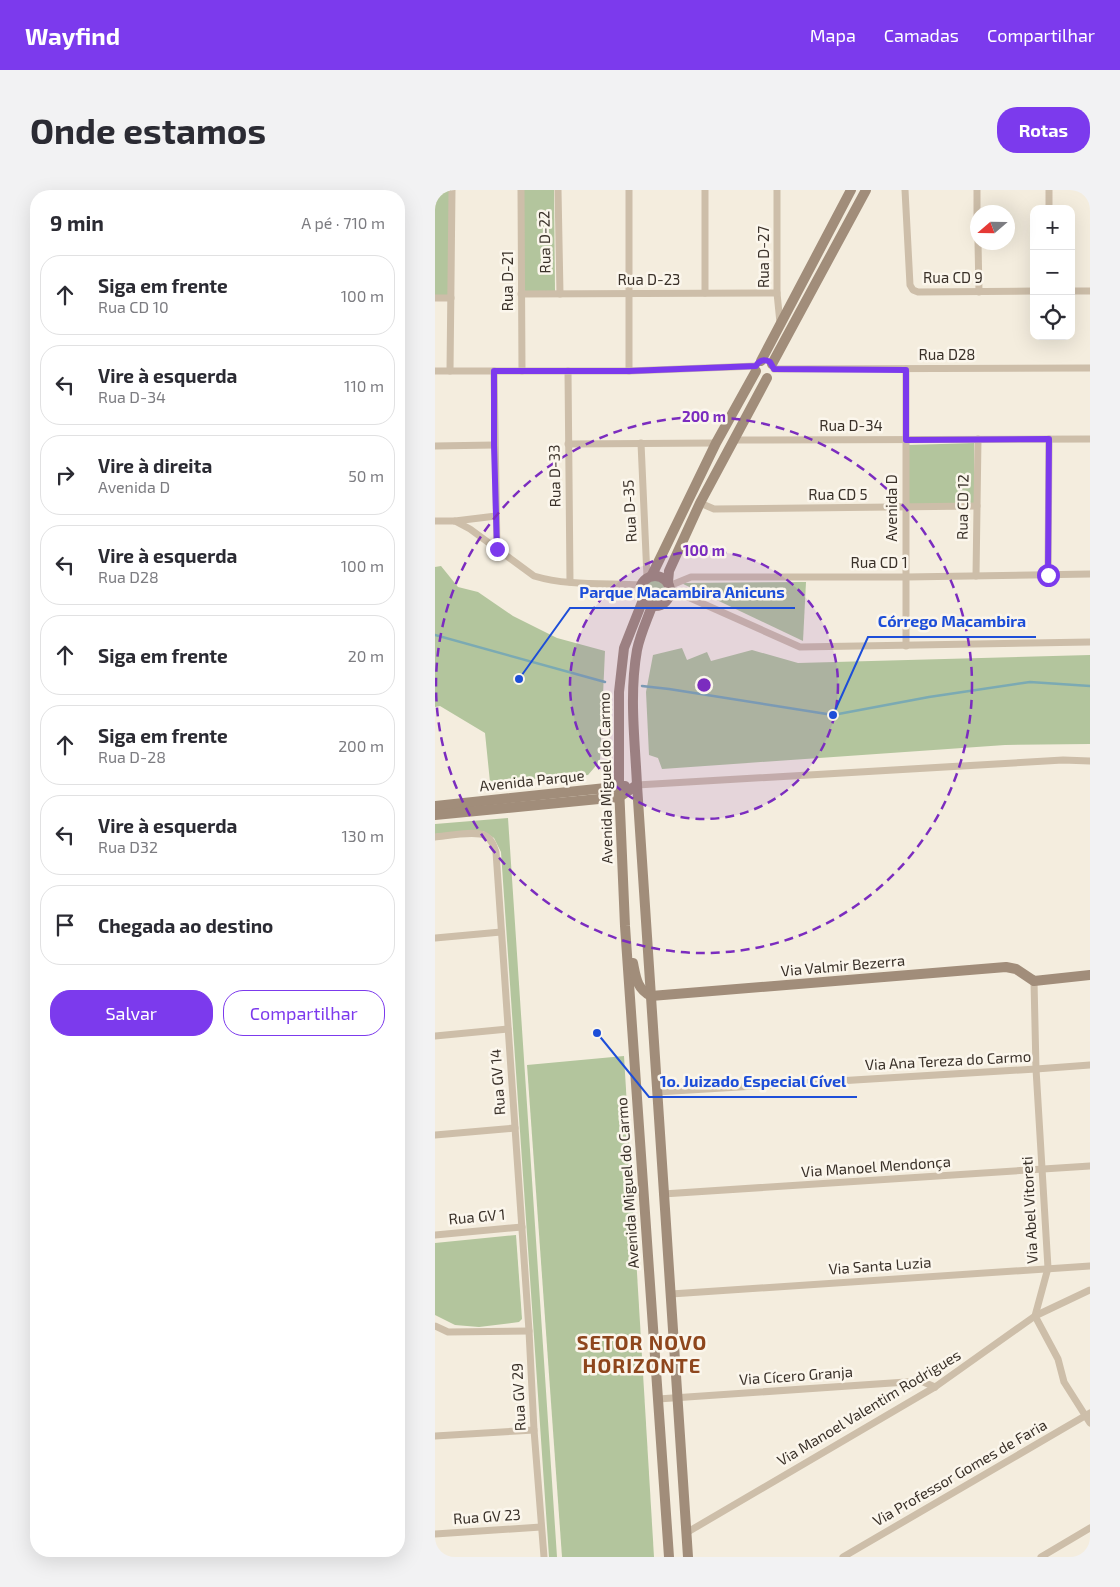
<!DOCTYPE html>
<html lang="pt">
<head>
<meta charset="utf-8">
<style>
	body { margin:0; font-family:"Exo 2",sans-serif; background:#f2f2f3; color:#2b2b33 }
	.controls { position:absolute; right:15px; top:15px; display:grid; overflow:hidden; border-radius:10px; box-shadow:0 5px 20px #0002 }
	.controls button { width:45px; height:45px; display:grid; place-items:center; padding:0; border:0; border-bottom:1px solid #e1e1e2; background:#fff; color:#2b2b33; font:25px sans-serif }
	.compass { position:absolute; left:535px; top:15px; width:45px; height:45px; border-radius:50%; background:#fff; box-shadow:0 5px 20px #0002; rotate:250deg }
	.stop { position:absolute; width:15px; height:15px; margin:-11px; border:4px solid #7c3aed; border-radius:50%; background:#fff }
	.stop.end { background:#7c3aed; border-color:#fff; box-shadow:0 1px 5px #0008 }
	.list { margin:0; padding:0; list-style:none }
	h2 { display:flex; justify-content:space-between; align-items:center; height:65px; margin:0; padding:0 20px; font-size:21px }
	h2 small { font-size:16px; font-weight:400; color:#7c7c81 }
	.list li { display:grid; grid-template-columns:32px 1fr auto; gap:15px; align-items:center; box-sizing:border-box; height:80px; margin:0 10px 10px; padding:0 10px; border:1px solid #e1e1e2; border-radius:20px }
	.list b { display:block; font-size:19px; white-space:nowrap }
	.list p { margin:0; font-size:16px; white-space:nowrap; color:#7c7c81 }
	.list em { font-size:16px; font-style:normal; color:#7c7c81 }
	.actions { display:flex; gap:10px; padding:15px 20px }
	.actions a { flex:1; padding:11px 0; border:1px solid #7c3aed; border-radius:20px; text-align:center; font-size:18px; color:#7c3aed }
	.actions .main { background:#7c3aed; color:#fff }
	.icon { flex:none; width:28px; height:28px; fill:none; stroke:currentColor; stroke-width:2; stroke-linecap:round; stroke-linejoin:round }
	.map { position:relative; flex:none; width:655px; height:1367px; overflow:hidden; border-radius:20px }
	header { display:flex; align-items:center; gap:30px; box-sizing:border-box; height:70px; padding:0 25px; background:#7c3aed; color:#fff }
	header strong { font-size:24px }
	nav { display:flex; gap:28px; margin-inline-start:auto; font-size:18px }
	.intro { display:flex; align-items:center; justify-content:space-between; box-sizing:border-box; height:120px; padding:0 30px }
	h1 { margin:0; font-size:35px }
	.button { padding:12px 22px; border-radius:20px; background:#7c3aed; color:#fff; font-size:18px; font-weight:700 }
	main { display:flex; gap:30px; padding:0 30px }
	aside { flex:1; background:#fff; border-radius:20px; box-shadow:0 5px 20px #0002 }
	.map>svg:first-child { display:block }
</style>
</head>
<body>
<header>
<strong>Wayfind</strong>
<nav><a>Mapa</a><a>Camadas</a><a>Compartilhar</a></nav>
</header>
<div class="intro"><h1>Onde estamos</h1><a class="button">Rotas</a></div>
<main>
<aside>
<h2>9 min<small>A pé · 710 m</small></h2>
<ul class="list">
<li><svg class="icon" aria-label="ahead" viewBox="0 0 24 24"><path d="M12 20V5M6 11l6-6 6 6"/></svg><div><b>Siga em frente</b><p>Rua CD 10</p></div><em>100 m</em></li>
<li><svg class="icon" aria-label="left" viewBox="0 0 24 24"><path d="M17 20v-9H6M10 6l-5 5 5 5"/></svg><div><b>Vire à esquerda</b><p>Rua D-34</p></div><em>110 m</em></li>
<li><svg class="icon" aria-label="right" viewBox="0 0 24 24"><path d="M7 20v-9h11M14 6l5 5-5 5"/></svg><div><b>Vire à direita</b><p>Avenida D</p></div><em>50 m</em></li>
<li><svg class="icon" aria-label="left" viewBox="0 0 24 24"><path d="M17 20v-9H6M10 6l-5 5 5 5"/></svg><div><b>Vire à esquerda</b><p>Rua D28</p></div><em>100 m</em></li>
<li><svg class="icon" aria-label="ahead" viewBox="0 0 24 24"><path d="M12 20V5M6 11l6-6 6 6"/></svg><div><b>Siga em frente</b></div><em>20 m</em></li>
<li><svg class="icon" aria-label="ahead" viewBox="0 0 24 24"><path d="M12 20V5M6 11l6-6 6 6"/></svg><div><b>Siga em frente</b><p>Rua D-28</p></div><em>200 m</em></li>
<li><svg class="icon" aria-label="left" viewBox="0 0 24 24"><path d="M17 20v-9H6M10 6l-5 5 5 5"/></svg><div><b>Vire à esquerda</b><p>Rua D32</p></div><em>130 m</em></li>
<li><svg class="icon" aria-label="arrive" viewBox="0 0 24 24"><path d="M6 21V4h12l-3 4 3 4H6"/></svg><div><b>Chegada ao destino</b></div></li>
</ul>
<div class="actions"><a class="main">Salvar</a><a>Compartilhar</a></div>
</aside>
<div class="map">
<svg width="655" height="1367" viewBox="0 0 655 1367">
	<rect width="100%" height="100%" fill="#f4edde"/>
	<!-- green -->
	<g fill="#b3c59d">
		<polygon points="0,0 16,0 14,106 0,106"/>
		<polygon points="88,0 119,0 120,101 89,101"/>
		<polygon points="539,253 539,313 473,315 474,255"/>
		<polygon points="6,376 23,397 43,402 78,426 122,448 170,461 165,571 153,585 55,592 50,543 5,516 0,517 0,377"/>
		<circle cx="219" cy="401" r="11"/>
		<polygon points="371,392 368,451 246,393"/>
		<polygon points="247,458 252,470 272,462 276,471 317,460 363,473 655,465 655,554 570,555 227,579 223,568 214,565 211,502 218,465"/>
		<polygon points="73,628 122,1367 114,1367 66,662 59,648 48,641 0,644 0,634"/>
		<polygon points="189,866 219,1367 127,1367 92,875"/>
		<polygon points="81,1045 87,1129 84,1132 44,1137 20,1135 0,1125 0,1053"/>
	</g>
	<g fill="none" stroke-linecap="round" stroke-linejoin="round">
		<!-- stream -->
		<g stroke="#7baab3" stroke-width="2.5">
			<polyline points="0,445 170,492"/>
			<polyline points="207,496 234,499 398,525 494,507 595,492 655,496"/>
		</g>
		<!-- street -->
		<g stroke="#cdbea9" stroke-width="7">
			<polyline points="86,0 87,181"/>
			<polyline points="123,0 125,104"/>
			<polyline points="270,0 270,103"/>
			<polyline points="342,0 342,103 345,133"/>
			<polyline points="470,0 475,95 478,100 483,102 599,101"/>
			<polyline points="542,0 542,27"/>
			<polyline points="614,19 614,0"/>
			<polyline points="543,52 544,102"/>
			<polyline points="636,101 655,101"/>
			<polyline points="86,104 342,103"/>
			<polyline points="0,108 16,108"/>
			<polyline points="339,179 655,178"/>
			<polyline points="471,179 471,456"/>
			<polyline points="0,181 194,181 321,176"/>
			<polyline points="15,181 17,0"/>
			<polyline points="59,181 62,359"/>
			<polyline points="133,181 135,392"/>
			<polyline points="194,181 194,0"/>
			<polyline points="298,250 655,249"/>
			<polyline points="206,253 212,387"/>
			<polyline points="133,254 281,253"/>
			<polyline points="0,256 59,255"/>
			<polyline points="265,313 279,319 542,316"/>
			<path d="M0,331H20L35,339L99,386C132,396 171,393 206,395"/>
			<polyline points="20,331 61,326"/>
			<polyline points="613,385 614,249"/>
			<polyline points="541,386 543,249"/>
			<polyline points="234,396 256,387 471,387 655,384"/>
			<polyline points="235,399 365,457 655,452"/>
			<polyline points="202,595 628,570 655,571"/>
			<path d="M0,647C12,646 41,640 51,646C57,650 59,656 61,662L94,1141L99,1240L109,1367"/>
			<polyline points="0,748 66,742"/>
			<polyline points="599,791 601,879 613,1078 600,1126 623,1169 629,1192 655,1233"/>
			<polyline points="0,846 73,839"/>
			<polyline points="222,902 601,879 655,875"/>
			<polyline points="0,945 80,938"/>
			<polyline points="228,1004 655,976"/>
			<polyline points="0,1045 87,1037"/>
			<polyline points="236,1104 655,1076"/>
			<polyline points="0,1136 13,1142 94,1141"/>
			<polyline points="223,1209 486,1191 500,1197"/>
			<polyline points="0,1246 99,1240"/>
			<polyline points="251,1343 500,1197 600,1126 655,1100"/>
			<polyline points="0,1344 106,1337"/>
			<polyline points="408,1367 655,1223"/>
			<polyline points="606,1367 655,1338"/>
		</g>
		<!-- secondary -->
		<g stroke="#a18d7a" stroke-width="10">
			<polyline points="326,171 416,0"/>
			<polyline points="337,174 431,0"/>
			<polyline points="217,385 281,253 321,181"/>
			<circle cx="220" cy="401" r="15"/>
			<polyline points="233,392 234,381 265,313 332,188"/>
			<polyline points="208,410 189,458 184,502 184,596 190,736 234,1367"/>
			<path d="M217,416C212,430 205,445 202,460C194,505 200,551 202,595L253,1367"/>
			<polyline points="0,616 190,596"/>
			<polyline points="0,625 184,607 202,595"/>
			<path d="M198,773C201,788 202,799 216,806L571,777L581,779L599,791L655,785"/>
		</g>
	</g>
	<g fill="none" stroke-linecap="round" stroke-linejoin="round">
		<!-- route -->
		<path stroke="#7c3aed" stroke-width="6" d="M62,359L59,255V181H194L321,176C324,170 329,169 335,172L339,179L471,180V250L614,249L613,385"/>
	</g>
	<!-- distance rings -->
	<circle cx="269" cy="495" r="134" fill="#7b2cbf" fill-opacity=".12"/>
	<g fill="none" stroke="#7b2cbf" stroke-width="2.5" stroke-dasharray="9 6">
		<circle cx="269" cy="495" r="134"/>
		<circle cx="269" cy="495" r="268"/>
	</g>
	<g text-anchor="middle" stroke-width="5" stroke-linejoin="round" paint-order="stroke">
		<!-- street labels -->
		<g font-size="15" fill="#3a3129" stroke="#fbf6ec">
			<text transform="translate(110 52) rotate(-91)" y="5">Rua D-22</text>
			<text transform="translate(329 67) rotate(-90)" y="5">Rua D-27</text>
			<text x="518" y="93">Rua CD 9</text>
			<text x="214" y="95">Rua D-23</text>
			<text transform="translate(73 91) rotate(-90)" y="5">Rua D-21</text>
			<text x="512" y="170">Rua D28</text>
			<text x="416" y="241">Rua D-34</text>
			<text transform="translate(120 286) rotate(-91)" y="5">Rua D-33</text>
			<text x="403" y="310">Rua CD 5</text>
			<text transform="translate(528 317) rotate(-89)" y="5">Rua CD 12</text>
			<text transform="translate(457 318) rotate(-90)" y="5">Avenida D</text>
			<text transform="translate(195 321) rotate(-93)" y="5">Rua D-35</text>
			<text x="444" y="378">Rua CD 1</text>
			<text transform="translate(171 588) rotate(-91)" y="5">Avenida Miguel do Carmo</text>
			<text transform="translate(97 591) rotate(-6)" y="5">Avenida Parque</text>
			<text transform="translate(408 776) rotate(-5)" y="5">Via Valmir Bezerra</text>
			<text transform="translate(513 871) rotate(-3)" y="5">Via Ana Tereza do Carmo</text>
			<text transform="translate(63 892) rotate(-94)" y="5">Rua GV 14</text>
			<text transform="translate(441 977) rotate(-4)" y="5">Via Manoel Mendonça</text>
			<text transform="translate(193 993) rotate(-94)" y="5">Avenida Miguel do Carmo</text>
			<text transform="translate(595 1020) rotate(-93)" y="5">Via Abel Vitoreti</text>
			<text transform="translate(42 1027) rotate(-5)" y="5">Rua GV 1</text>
			<text transform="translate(445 1076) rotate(-4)" y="5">Via Santa Luzia</text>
			<text transform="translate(361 1186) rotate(-4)" y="5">Via Cícero Granja</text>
			<text transform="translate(84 1207) rotate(-93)" y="5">Rua GV 29</text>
			<text transform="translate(434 1218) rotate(-31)" y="5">Via Manoel Valentim Rodrigues</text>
			<text transform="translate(525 1283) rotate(-30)" y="5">Via Professor Gomes de Faria</text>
			<text transform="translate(52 1327) rotate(-4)" y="5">Rua GV 23</text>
		</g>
		<!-- district labels -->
		<g font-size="20" font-weight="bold" letter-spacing="1" fill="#8e461d" stroke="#fbf6ec">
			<text x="207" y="1160">SETOR NOVO<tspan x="207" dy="23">HORIZONTE</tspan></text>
		</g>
	</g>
	<circle cx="269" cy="495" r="8" fill="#7b2cbf" stroke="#fbf6ec" stroke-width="2.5"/>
	<g font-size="15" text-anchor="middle" font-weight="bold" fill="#7b2cbf" stroke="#fbf6ec" stroke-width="5" stroke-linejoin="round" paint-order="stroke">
		<text x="269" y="232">200 m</text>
		<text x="269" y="366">100 m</text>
	</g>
	<!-- callouts -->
	<path fill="none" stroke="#1d4ed8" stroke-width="2" d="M84 489L135 418H360M398 525L433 447H601M162 843L214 907H422"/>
	<g fill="#1d4ed8" stroke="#fbf6ec" stroke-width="2">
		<circle cx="84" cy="489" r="5"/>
		<circle cx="398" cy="525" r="5"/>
		<circle cx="162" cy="843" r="5"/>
	</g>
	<g font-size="16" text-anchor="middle" font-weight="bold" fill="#1d4ed8" stroke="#fbf6ec" stroke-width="5" stroke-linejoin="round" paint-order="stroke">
		<text x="247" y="408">Parque Macambira Anicuns</text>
		<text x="517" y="437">Córrego Macambira</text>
		<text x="318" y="897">1o. Juizado Especial Cível</text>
	</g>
</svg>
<div class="controls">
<button>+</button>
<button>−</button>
<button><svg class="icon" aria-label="locate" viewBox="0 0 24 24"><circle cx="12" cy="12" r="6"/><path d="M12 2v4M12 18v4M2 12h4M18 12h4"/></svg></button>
</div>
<svg class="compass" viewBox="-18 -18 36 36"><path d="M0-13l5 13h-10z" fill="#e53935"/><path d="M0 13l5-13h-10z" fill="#7c7c81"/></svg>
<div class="stop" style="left:613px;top:385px"></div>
<div class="stop end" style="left:62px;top:359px"></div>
</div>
</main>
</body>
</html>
